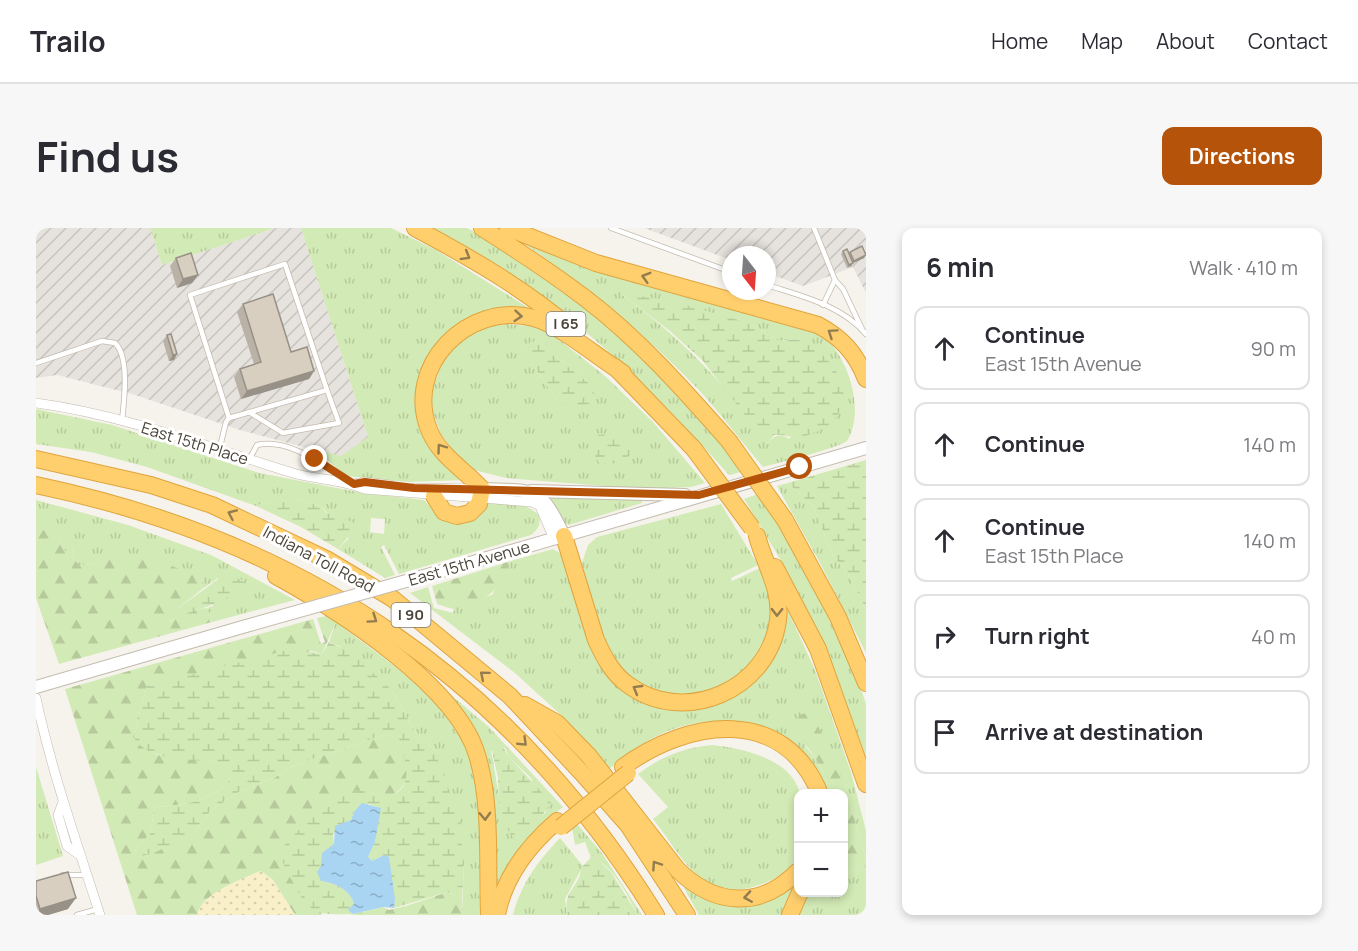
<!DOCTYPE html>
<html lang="en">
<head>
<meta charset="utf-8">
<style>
	body { margin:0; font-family:Manrope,sans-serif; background:#f7f7f7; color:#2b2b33 }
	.controls { position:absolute; right:18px; bottom:18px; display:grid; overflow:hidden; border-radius:12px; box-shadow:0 3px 9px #0003 }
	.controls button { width:54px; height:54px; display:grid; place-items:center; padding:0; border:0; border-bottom:2px solid #e1e1e2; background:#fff; color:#2b2b33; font:30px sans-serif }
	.compass { position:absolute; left:686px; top:18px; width:54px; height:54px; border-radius:50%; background:#fff; box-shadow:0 3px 9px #0003; rotate:163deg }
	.stop { position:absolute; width:18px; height:18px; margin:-14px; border:4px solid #b45309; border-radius:50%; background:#fff }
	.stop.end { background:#b45309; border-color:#fff; box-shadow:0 2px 6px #0008 }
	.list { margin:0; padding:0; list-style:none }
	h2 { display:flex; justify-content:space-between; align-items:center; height:78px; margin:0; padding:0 24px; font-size:26px }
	h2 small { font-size:20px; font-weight:400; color:#7c7c81 }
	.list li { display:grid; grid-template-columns:39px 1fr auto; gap:18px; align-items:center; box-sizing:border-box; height:84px; margin:0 12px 12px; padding:0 12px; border:2px solid #e1e1e2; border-radius:12px }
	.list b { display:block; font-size:22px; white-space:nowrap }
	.list p { margin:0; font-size:20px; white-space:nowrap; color:#7c7c81 }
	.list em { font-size:20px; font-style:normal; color:#7c7c81 }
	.icon { flex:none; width:33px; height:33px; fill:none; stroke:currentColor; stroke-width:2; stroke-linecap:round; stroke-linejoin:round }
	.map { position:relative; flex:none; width:830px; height:687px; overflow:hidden; border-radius:12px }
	header { display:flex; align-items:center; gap:36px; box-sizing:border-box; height:84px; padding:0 30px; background:#fff; border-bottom:2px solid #e1e1e2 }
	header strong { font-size:28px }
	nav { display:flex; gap:33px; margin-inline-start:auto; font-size:21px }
	.intro { display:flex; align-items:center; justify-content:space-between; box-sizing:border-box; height:144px; padding:0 36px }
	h1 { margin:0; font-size:42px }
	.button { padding:15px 27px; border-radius:12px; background:#b45309; color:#fff; font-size:21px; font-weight:700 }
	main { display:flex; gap:36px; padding:0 36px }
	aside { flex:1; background:#fff; border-radius:12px; box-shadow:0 3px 9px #0003 }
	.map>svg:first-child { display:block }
</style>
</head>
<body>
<header>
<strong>Trailo</strong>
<nav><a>Home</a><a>Map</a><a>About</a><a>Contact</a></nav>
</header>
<div class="intro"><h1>Find us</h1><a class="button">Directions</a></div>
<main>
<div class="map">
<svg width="830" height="687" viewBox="0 0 830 687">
	<defs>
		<pattern id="industrial-furrows" width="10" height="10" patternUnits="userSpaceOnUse" patternTransform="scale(1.5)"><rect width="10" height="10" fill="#e6e2dd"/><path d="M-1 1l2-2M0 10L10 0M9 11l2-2" fill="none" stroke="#c7c3be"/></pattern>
		<pattern id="grass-tufts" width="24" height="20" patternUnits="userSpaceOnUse" patternTransform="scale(1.5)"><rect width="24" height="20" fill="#d2eab5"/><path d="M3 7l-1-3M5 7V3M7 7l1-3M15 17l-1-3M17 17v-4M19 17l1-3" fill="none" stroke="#b6ca9c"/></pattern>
		<pattern id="forest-firs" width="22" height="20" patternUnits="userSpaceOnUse" patternTransform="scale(1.5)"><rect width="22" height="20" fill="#d2eab5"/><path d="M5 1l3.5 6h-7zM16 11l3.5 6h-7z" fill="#b6ca9c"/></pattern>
		<pattern id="wetland-marsh" width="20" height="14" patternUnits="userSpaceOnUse" patternTransform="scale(1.5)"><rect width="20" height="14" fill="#d2eab5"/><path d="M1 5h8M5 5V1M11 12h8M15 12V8" fill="none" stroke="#b6ca9c"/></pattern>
		<pattern id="sand-dots" width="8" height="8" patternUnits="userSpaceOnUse" patternTransform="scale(1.5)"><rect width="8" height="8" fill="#f9efc9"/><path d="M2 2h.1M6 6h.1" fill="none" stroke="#d7cead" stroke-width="1.8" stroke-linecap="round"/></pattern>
		<pattern id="water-ripples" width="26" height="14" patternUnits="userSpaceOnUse" patternTransform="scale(1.5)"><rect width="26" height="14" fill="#a9d4f2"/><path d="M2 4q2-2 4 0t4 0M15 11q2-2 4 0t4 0" fill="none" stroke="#8caec5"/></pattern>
	</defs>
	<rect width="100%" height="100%" fill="#f6f3ec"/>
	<!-- industrial -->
	<g fill="url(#industrial-furrows)">
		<polygon points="0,0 114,0 126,37 239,0 265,0 332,209 305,229 204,202 96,166 21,147 0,150"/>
		<polygon points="608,0 830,0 830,65 817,39 767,58 731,45 731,27 695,27 695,32"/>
	</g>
	<!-- grass -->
	<g fill="url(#grass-tufts)" fill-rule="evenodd">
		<polygon points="114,0 239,0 126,37"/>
		<polygon points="265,0 355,0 400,22 499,84 406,111 391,129 383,150 393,217 409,238 429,252 372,254 310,248 278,221 305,228 332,209"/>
		<path d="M393,0H431L452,11L559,86L629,152L709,243L693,247C604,146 514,61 393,0Z"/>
		<path d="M482,11L785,105C812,128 830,182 811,213C799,221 745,234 727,239C704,212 683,183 659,158C605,102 545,55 482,11ZM585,66L712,95L743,113L766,111L754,211C742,205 739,207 731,216C687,152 647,112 585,66Z"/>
		<path d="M463,95L503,99L521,110L569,148L617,194L669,255L655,259L606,261L470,250L438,242L419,226L405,206L397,185L395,166L407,132L433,105ZM500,113L555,157L523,175L496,136L490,121Z"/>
		<path d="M0,181L76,197L223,245L327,265L388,272L402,286C433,278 476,262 503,287C505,297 502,301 495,307L363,346L348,317L345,319L359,347L349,350L302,321L313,310L285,278L258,271H238L220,278L111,239L55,224L0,216ZM335,290L349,291L348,306L334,304Z"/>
		<polygon points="752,255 777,278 797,328 812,345 830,382 830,425 783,333 741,258"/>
		<polygon points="725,265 773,347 826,464 830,476 830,534 785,414 747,336 708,271"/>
		<polygon points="516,267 605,271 606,275 533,297 528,295 515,271"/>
		<polygon points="0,272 92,297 175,327 259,372 176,394 171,380 177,378 182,350 165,362 167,350 64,334 44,338 36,329 37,320 28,324 23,313 28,306 0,301"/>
		<path d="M685,276L722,337L695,350L696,353L724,340C730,358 736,374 734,393C729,431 700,456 665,464C658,466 650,469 643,468C617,465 592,451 576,431C560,410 553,361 546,335L552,317L561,309Z"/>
		<path d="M517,321L529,328L552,411L618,476L703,464L749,384L752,383L779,442L815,544L830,603V632L809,557L766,514L780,531L797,565H791C784,538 765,522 740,511C729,506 718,500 707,496C696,492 681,493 670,494C630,498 603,516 573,541L526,488L479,445L374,365L392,359L398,380L417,385L418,381L413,380L416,375L456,367L475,333Z"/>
		<path d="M300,394C337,423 411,471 429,515C449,564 442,634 444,687H426L428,635L398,522L378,502L355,461L303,418L293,414Z"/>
		<path d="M383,440L453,499L527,579C495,605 470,631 458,671L450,542ZM469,520L473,529L495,550L510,584L480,611C463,597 461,546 455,523Z"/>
		<path d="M676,517C704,520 754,530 763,563C766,576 762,610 762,627C755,642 739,652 723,657C665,678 647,628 617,591L632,579L602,546C626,528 647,520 676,517Z"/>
		<polygon points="0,539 27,628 0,637"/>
		<path d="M541,596L566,625L606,687H602C592,669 577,635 555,630L549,614L539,617L536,600Z"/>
		<path d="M524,610L547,638L529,671L531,687H477C485,656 502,633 524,610Z"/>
		<polygon points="830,632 830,687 773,687 786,665 808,664 808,647 829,639"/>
		<polygon points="762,648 762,656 747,687 663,687 648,660 652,658 679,673"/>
	</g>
	<!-- forest -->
	<g fill="url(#forest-firs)">
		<polygon points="0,301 29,305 23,313 28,323 37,320 36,329 44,338 64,334 70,328 117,331 167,350 165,362 141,381 133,394 152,383 171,380 176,394 23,436 0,370"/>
		<path d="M475,333C458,369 456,371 416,375L413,380L401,376L396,358Z"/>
		<path d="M291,388L300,394L286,426L276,423L111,458L97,509L121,527L182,534L195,550C178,574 147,577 119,579L114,606L98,623L158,605L174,583L204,563L238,550L259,537L350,506L363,511C366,520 370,529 372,538C374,553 362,571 345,567C332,564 324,560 310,566C291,573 277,590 262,603L286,687H290H259L237,652L225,643C209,650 162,667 162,687H101L29,461L277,391L285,416L289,414L281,390Z"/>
		<polygon points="770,485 777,487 809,557 830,632 829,639 808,647 808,566 797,565 780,531 759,501 763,487"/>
		<polygon points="412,664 426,672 426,687 314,687 347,679 353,682 370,678"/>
		<polygon points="771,665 786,665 773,687 762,687"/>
	</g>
	<!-- wetland -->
	<g fill="url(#wetland-marsh)">
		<path d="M584,65L636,73L712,95L743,113L766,111C773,116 782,121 788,128C819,159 813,196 769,208C756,212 749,205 738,207L731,216L667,133L634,103Z"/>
		<polygon points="500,113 555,157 558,165 554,175 547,178 523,175 496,136 490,122 494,114"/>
		<polygon points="574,206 589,210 595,219 594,227 585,235 564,236 559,229 562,207"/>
		<polygon points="830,232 830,382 812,345 797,328 777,278 752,255"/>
		<polygon points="238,271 258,271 285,278 290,285 317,294 318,302 302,321 265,299 220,278"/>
		<path d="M188,347L207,352L209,356C182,381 162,378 132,394L141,381Z"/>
		<path d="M293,414L314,424L355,461L378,502L398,522L423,589L428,635L426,672L412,664L358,680L359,671L348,627L336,633L332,629L339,614L344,580L333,576L318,584L315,592L297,606L298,617L285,653C300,655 314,661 318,676L313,682L317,686C281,687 273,686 258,656C251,644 245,634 245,621C263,602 284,577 309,566C331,557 333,567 349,567C381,567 369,529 363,511L350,506L259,537L238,550L204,563L174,583L158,605L118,625L105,628L98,623L114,606L119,579C147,577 178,574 195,550L179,542L182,534C155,531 112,534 97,509L111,458L255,421L286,426Z"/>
		<polygon points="465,516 473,529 515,574 504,591 480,611 474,606 463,582 462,550 455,518"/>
		<path d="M557,627L575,644L602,687H531C527,660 544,660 545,640Z"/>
	</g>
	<!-- sand -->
	<path fill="url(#sand-dots)" d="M225,643L237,652L259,687H162C162,667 209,649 225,643Z"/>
	<!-- water -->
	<path fill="url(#water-ripples)" d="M326,575L345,580L339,614L332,629L336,633L348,627L353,629L359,671L358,680L347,679L317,686L312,682L318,676C314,661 299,655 285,653L281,644L285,638L286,625L298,616L299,598L315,592L318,584Z"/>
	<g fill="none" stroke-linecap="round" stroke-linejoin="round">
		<defs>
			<g id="service">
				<polyline points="575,0 695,44"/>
				<polyline points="778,0 799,52 807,61 826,101"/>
				<path d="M731,57C765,68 805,77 830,106"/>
				<polyline points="787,77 799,52"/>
				<path d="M0,135L66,113L79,115C94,129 88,174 86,193"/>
				<polyline points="213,184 247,205 303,195 291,162"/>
				<polyline points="183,223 190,194 193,190 291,162 249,36 154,67 193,190"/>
				<path d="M214,230L221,217C254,210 284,236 310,252"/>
				<polyline points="27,647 51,647"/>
				<polyline points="41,687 62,681"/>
			</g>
			<g id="minor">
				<path d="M0,175C88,187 172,219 257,245C280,252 306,251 328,261L496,274L504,278L518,311"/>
				<polyline points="318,256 329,254 354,257"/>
				<polyline points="377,260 446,261"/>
				<path d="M0,470C16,545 41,615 64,687"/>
				<polyline points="27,574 22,587 31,618 45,628"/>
			</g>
			<g id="tertiary">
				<path d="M446,261C500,263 504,257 528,308"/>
				<polyline points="495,263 649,267"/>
				<polyline points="427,337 830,220"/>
				<polyline points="0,459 210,398"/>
			</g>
			<g id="motorway">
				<path d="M379,0C435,30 491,62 539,104"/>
				<path d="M446,0C481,22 516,45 549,70C603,111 648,162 693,213"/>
				<path d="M472,0L560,35L782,97C806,110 820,125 830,151"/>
				<polyline points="579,139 658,221"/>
				<polyline points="0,231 115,257 176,277 292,332 357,371 474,468 545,544 592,597 651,687"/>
				<path d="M0,257C269,313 475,453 620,687"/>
				<path d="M398,268L408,284L421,288L434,285L443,276L446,261C429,242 405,229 394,204C366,139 432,72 498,90C526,98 561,129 587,145"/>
				<polyline points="749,292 802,389 830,455"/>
				<path d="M528,308L560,412C568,429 576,445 591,456C648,499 733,462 742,392C746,362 728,335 721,308"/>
				<polyline points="739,339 782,421 830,556"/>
				<path d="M240,348C302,382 421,458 441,527C456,575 451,637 453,687"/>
				<path d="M489,477L521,495L553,528L641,641C678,678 724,682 762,643"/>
				<path d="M587,539C652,491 748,477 784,566"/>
				<path d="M461,687C468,649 492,618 521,593"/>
				<polyline points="754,687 764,664"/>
			</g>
		</defs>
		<!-- service casing -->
		<use href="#service" stroke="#c2bbae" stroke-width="6"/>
		<!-- minor casing -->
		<use href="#minor" stroke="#c2bbae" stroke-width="10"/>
		<!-- tertiary casing -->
		<use href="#tertiary" stroke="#c2bbae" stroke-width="14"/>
		<!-- motorway casing -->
		<use href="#motorway" stroke="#e0a43c" stroke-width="18"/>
		<!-- service -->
		<use href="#service" stroke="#fff" stroke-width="4.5"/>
		<!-- minor -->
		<use href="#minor" stroke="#fff" stroke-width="9"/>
		<!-- tertiary -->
		<use href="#tertiary" stroke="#fff" stroke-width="12"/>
		<!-- motorway -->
		<use href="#motorway" stroke="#ffcf6e" stroke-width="16"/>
		<defs>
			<polyline id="tertiary-bridge" points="210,398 427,337"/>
			<g id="motorway-bridge">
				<polyline points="693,213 749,292"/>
				<polyline points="658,221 716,300"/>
				<polyline points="525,599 592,545"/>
			</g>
		</defs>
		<!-- tertiary-bridge casing -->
		<use href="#tertiary-bridge" stroke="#c2bbae" stroke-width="14" stroke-linecap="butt"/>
		<!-- motorway-bridge casing -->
		<use href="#motorway-bridge" stroke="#e0a43c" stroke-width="18" stroke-linecap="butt"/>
		<!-- tertiary-bridge -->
		<use href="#tertiary-bridge" stroke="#fff" stroke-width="12"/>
		<!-- motorway-bridge -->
		<use href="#motorway-bridge" stroke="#ffcf6e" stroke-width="16"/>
	</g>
	<!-- wall -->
	<g fill="#bab2a6">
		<polygon points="807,23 813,25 814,24 828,30 817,35 815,38 811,40 805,26"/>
		<polygon points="140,30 162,47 156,55 141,60 134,38"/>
		<polygon points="207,76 255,124 278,143 273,151 205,171 198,149 204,141 218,136 201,84"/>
		<polygon points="131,107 141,126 138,132 133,133 127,113"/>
		<polygon points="0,653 32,681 12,687 0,687"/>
	</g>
	<!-- shaded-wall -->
	<g fill="#979187">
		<polygon points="830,27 828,30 817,35 815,38 811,40 818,33"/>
		<polygon points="162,47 156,55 141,60 147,51"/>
		<polygon points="141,126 138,132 133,133 137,127"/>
		<polygon points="278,143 273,151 205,171 211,163"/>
		<polygon points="40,670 32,681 12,687 0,687 4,681"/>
	</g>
	<!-- building -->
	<g fill="#d8cfc1" stroke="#979187" stroke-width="1.5">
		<polygon points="826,18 830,27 818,33 814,24"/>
		<polygon points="811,21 817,35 813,37 807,23"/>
		<polygon points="155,25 162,47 147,51 140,30"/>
		<polygon points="237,66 255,124 271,119 278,143 211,163 204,141 225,134 207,76"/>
		<polygon points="135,106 141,126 137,127 131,107"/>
		<polygon points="32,644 40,670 4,681 0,668 0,653"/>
	</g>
	<!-- one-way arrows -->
	<defs><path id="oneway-chevron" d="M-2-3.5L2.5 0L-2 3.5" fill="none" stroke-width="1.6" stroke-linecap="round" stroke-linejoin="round" transform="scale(1.5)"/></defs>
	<g stroke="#937c4e">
		<use href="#oneway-chevron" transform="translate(430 28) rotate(31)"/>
		<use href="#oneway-chevron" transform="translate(610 49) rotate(-164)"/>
		<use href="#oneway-chevron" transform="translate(482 88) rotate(5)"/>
		<use href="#oneway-chevron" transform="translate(796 105) rotate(-146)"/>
		<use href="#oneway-chevron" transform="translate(405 220) rotate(-126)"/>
		<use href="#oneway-chevron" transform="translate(196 286) rotate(-156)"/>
		<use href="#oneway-chevron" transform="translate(741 384) rotate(91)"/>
		<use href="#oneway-chevron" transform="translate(337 391) rotate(34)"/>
		<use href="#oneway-chevron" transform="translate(448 447) rotate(-140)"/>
		<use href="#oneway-chevron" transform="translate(601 461) rotate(-150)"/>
		<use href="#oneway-chevron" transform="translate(487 514) rotate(44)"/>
		<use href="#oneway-chevron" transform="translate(449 588) rotate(88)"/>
		<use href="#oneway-chevron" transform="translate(620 637) rotate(-124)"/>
		<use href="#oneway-chevron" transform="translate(712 669) rotate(171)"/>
	</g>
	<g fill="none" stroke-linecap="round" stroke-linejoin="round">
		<!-- route -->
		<polyline stroke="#b45309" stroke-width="8" points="279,231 318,256 329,254 378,260 663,267 764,239"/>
	</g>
	<g text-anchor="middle" stroke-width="6" stroke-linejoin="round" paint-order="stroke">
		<!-- shield labels -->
		<g fill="#fff" stroke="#817c74" stroke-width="1.5">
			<rect x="510.5" y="84" width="39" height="24" rx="4.5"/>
			<rect x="355.5" y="375" width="39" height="24" rx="4.5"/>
		</g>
		<g font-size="15" font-weight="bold" fill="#4b4439">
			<text x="530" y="101">I 65</text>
			<text x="375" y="392">I 90</text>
		</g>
		<!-- street labels -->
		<g font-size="16" fill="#4b4439" stroke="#fff">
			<text transform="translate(159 215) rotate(17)" y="6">East 15th Place</text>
			<text transform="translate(283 331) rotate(28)" y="6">Indiana Toll Road</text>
			<text transform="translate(433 335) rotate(-16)" y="6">East 15th Avenue</text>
		</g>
	</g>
</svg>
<div class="controls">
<button>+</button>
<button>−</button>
</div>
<svg class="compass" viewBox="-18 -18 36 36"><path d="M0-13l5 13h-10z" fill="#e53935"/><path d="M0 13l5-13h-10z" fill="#7c7c81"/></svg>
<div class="stop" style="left:764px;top:239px"></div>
<div class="stop end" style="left:279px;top:231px"></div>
</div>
<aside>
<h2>6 min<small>Walk · 410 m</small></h2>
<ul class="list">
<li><svg class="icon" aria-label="ahead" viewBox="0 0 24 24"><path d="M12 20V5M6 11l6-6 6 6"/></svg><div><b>Continue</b><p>East 15th Avenue</p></div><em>90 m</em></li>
<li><svg class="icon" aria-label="ahead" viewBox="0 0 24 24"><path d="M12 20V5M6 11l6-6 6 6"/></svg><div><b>Continue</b></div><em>140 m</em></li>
<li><svg class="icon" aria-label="ahead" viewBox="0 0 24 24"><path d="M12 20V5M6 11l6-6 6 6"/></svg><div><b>Continue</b><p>East 15th Place</p></div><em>140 m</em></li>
<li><svg class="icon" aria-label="right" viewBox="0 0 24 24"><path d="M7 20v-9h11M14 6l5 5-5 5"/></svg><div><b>Turn right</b></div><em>40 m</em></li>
<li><svg class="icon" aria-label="arrive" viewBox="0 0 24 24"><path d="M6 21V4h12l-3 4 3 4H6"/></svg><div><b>Arrive at destination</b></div></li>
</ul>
</aside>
</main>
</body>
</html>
